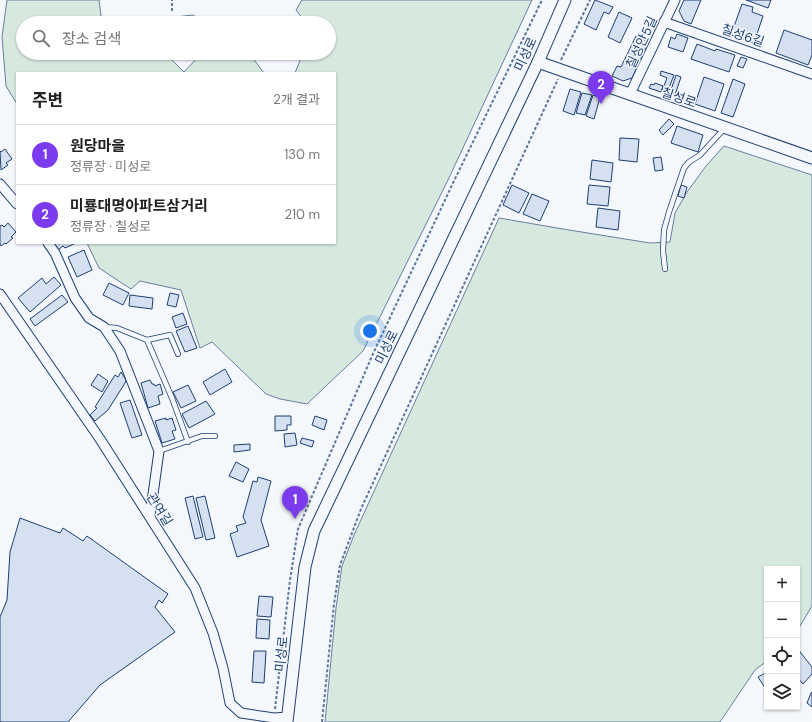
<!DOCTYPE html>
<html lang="ko">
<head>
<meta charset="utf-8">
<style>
	body { margin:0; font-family:"DM Sans","Noto Sans KR",sans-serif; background:#f6f6f6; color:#222 }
	.controls { position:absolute; right:12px; bottom:12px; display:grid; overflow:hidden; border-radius:0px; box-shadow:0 1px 3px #0004 }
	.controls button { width:36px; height:36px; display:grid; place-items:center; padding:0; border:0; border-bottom:1px solid #e0e0e0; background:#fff; color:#222; font:20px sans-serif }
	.you { position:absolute; left:370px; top:331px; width:14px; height:14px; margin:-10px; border:3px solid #fff; border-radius:50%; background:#1a73e8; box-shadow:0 0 0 6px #1a73e833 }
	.badge { display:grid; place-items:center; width:26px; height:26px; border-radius:50%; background:#7c3aed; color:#fff; font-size:13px; font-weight:700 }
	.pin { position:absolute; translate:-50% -33px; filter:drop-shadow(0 1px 2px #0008) }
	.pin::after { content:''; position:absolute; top:21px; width:14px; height:12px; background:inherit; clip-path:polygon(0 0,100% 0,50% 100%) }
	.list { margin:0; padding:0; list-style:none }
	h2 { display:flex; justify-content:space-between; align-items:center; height:52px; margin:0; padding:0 16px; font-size:17px }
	h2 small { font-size:13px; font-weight:400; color:#767676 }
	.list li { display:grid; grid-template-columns:26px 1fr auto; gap:12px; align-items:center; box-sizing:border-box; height:60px; padding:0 16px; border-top:1px solid #e0e0e0 }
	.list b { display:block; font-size:15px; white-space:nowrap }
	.list p { margin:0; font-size:13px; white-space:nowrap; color:#767676 }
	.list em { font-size:13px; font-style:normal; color:#767676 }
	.icon { flex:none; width:22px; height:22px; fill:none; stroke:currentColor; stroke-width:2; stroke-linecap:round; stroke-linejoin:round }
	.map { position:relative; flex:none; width:812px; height:722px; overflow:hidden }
	.search { position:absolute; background:#fff; box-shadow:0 1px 3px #0004; left:16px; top:16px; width:320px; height:44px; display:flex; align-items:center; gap:10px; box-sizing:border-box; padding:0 14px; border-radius:22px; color:#767676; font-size:15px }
	.panel { position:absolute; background:#fff; box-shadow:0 1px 3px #0004; left:16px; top:72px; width:320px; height:172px; border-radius:0px }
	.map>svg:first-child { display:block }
</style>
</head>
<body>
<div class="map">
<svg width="812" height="722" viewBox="0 0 812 722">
	<rect width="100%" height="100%" fill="#f4f7fb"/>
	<!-- green -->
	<g fill="#d7e8df" stroke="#687fa3">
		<polygon points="7,0 99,0 102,23 23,23 23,53 165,53 184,72 198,57 194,53 249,53 264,73 17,73 17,104 6,86 2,37"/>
		<polygon points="302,0 532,0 448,180 363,351 307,404 280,399 266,394 212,342 200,348 181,290 140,281 131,289 99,268 87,243 335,243 335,73 295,73 303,53 329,53 329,23 306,23 296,10"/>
		<polygon points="193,15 207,23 177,23 175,17"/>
		<polygon points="724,146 812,175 812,606 797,631 797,569 767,569 767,661 755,670 720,722 325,722 336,608 342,566 354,535 499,218 563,229 650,243 670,242 675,213 687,192 706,166"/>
	</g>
	<!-- building -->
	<g fill="#d5e0f0" stroke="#1d3f73">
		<polygon points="595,0 613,7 609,14 604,12 596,30 584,24"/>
		<polygon points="684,0 701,0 691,24 684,21 679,11"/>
		<polygon points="746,0 771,0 768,8"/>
		<polygon points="742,4 753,7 752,12 763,16 754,43 731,35"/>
		<polygon points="619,12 632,18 620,43 608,37"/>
		<polygon points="784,30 812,40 812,55 808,65 776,53"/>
		<polygon points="677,34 688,38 683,52 668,47 671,37 675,39"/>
		<polygon points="636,36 649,42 632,78 623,81 612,76 617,66 621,67"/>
		<polygon points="697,44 715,51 716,49 735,55 729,72 691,59"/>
		<polygon points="741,57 747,59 743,68 737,66"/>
		<polygon points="661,71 674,75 667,93 662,91 667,78 660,75"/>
		<polygon points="676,75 681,77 675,95 670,93"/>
		<polygon points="704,77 724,84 715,111 695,104"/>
		<polygon points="733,79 745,84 733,117 721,113"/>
		<polygon points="655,83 663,86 661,92 649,88 651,84 654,85"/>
		<polygon points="570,89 581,92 574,115 563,111"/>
		<polygon points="582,93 592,95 585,115 576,113"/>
		<polygon points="593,95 600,97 594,119 586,116"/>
		<polygon points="669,119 674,124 663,135 659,130"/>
		<polygon points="677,126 703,135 698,152 671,143"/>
		<polygon points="620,138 639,139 637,162 619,160"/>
		<polygon points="5,149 12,159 6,163 8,165 1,170 0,151 1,152"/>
		<polygon points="661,157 663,170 655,171 653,158"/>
		<polygon points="592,160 613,163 611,182 590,179"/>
		<polygon points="512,185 529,193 519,213 503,205"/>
		<polygon points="589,185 610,187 608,206 587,204"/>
		<polygon points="681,185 687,187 684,198 678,196"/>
		<polygon points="532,194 549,201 540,221 523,214"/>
		<polygon points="598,208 620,211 618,230 596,227"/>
		<polygon points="8,223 16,232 11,237 13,238 6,244 5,243 1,246 0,244 0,226 2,225 4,227"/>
		<polygon points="52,243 76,243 65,248 63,246 58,250"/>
		<polygon points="84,250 92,270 77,277 68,257"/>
		<polygon points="54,277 61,285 30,312 18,298 42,278 46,284"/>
		<polygon points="109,283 129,293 123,305 103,295"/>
		<polygon points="170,293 179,295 176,307 167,305"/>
		<polygon points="62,295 68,302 35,326 30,319"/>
		<polygon points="130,295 153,298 152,309 129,306"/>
		<polygon points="183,313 187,324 176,328 172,317"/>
		<polygon points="188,326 197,348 185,352 176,331"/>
		<polygon points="225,369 232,382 210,395 203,382"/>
		<polygon points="121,372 126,380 125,383 108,410 95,421 90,415 97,408 95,407 115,375 118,377"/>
		<polygon points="98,374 108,381 102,392 91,385"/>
		<polygon points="150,380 152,384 154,384 155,386 160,384 163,394 158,396 160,404 148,408 141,383"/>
		<polygon points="188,385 196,401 181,408 173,392"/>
		<polygon points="130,400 142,435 132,438 120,403"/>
		<polygon points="206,401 215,414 189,428 182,414"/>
		<polygon points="275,416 291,416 291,425 287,425 287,430 275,431"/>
		<polygon points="315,416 327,420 324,430 312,425"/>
		<polygon points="166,418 166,420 172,418 176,430 172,431 175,439 162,443 155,421"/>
		<polygon points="295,433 297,445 285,447 284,434"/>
		<polygon points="302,438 314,441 312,447 300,443"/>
		<polygon points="250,444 250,450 234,452 234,445"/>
		<polygon points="236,462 249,469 243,482 229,476"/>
		<polygon points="258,477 271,481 261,520 269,546 237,557 230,534 238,531 236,526 246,523 243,517 253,481 257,482"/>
		<polygon points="193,496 203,537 195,539 185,498"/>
		<polygon points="205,496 215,538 206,540 196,498"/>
		<polygon points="20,518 60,533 63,528 83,541 87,536 168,594 162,603 159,600 155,607 175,632 100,685 68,722 0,722 0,617 7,600 10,552"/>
		<polygon points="259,596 273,597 271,617 257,616"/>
		<polygon points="257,619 270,620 269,639 256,638"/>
		<polygon points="797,648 812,667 812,674 803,684 797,677"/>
		<polygon points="254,651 266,651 264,683 252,682"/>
		<polygon points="767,672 767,691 758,677"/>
		<polygon points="812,692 812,707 807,703 811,693"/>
	</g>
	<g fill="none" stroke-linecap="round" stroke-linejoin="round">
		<defs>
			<g id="service">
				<polyline points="665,269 663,251 664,230 669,212 684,168 689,162 700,155 724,129"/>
				<polyline points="105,327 117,328 147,340 172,398 188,442"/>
				<polyline points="147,340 170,335 178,354"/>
				<polyline points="159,451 202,436 215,436"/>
			</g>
			<g id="minor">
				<polyline points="664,22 812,74"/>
				<polyline points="630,94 675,0"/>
				<polyline points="0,184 17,204"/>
				<polyline points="48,243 55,253 75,298 89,318 104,327 120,351 159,451 150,516"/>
				<polyline points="0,294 100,439 195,588 213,633 223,668 230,703 241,713 274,718 288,717"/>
			</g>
			<g id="tertiary">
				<polyline points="538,62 812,158"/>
				<polyline points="287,722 305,567 314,531 538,62 565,0"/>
			</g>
		</defs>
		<!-- service casing -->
		<use href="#service" stroke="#1d3f73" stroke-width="6"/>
		<!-- minor casing -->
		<use href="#minor" stroke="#1d3f73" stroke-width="11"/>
		<!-- tertiary casing -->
		<use href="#tertiary" stroke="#1d3f73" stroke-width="13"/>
		<!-- path -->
		<g stroke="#5e769c" stroke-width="2" stroke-dasharray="3 2" stroke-linecap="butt">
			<polyline points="172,11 172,0"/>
			<polyline points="561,60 590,0"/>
			<polyline points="275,709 290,580 298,529 372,356 453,183 542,0"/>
			<polyline points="322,722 334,604 340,565 361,509 558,79"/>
		</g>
		<!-- service -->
		<use href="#service" stroke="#f4f7fb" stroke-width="4.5"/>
		<!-- minor -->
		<use href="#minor" stroke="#f4f7fb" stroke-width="9"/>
		<!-- tertiary -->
		<use href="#tertiary" stroke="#f4f7fb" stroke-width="11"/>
	</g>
	<g text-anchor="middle" stroke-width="3" stroke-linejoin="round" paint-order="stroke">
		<!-- street labels -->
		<g font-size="13" fill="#1d3f73" stroke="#f4f7fb">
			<text transform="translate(743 35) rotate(19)" y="5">칠성6길</text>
			<text transform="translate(641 42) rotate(-65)" y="5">칠성안5길</text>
			<text transform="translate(525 54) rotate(-65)" y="5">미성로</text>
			<text transform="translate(679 97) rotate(19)" y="5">칠성로</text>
			<text transform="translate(386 347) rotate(-64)" y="5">미성로</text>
			<text transform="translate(160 509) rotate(58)" y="5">관여길</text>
			<text transform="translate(281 654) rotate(-84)" y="5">미성로</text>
		</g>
	</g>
</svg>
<div class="controls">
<button>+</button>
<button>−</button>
<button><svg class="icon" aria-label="locate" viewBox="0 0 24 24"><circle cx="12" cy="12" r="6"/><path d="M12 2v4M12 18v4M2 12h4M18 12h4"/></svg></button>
<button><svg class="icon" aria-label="layers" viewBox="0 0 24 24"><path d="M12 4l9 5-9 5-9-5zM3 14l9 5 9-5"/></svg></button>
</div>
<div class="you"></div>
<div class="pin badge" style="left:295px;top:519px">1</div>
<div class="pin badge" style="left:601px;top:104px">2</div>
<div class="search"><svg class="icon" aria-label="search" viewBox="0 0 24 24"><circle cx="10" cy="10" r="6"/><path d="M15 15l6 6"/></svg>장소 검색</div>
<section class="panel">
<h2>주변<small>2개 결과</small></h2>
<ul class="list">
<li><span class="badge">1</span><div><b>원당마을</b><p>정류장 · 미성로</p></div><em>130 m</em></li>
<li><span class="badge">2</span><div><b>미룡대명아파트삼거리</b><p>정류장 · 칠성로</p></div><em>210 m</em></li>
</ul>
</section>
</div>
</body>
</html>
